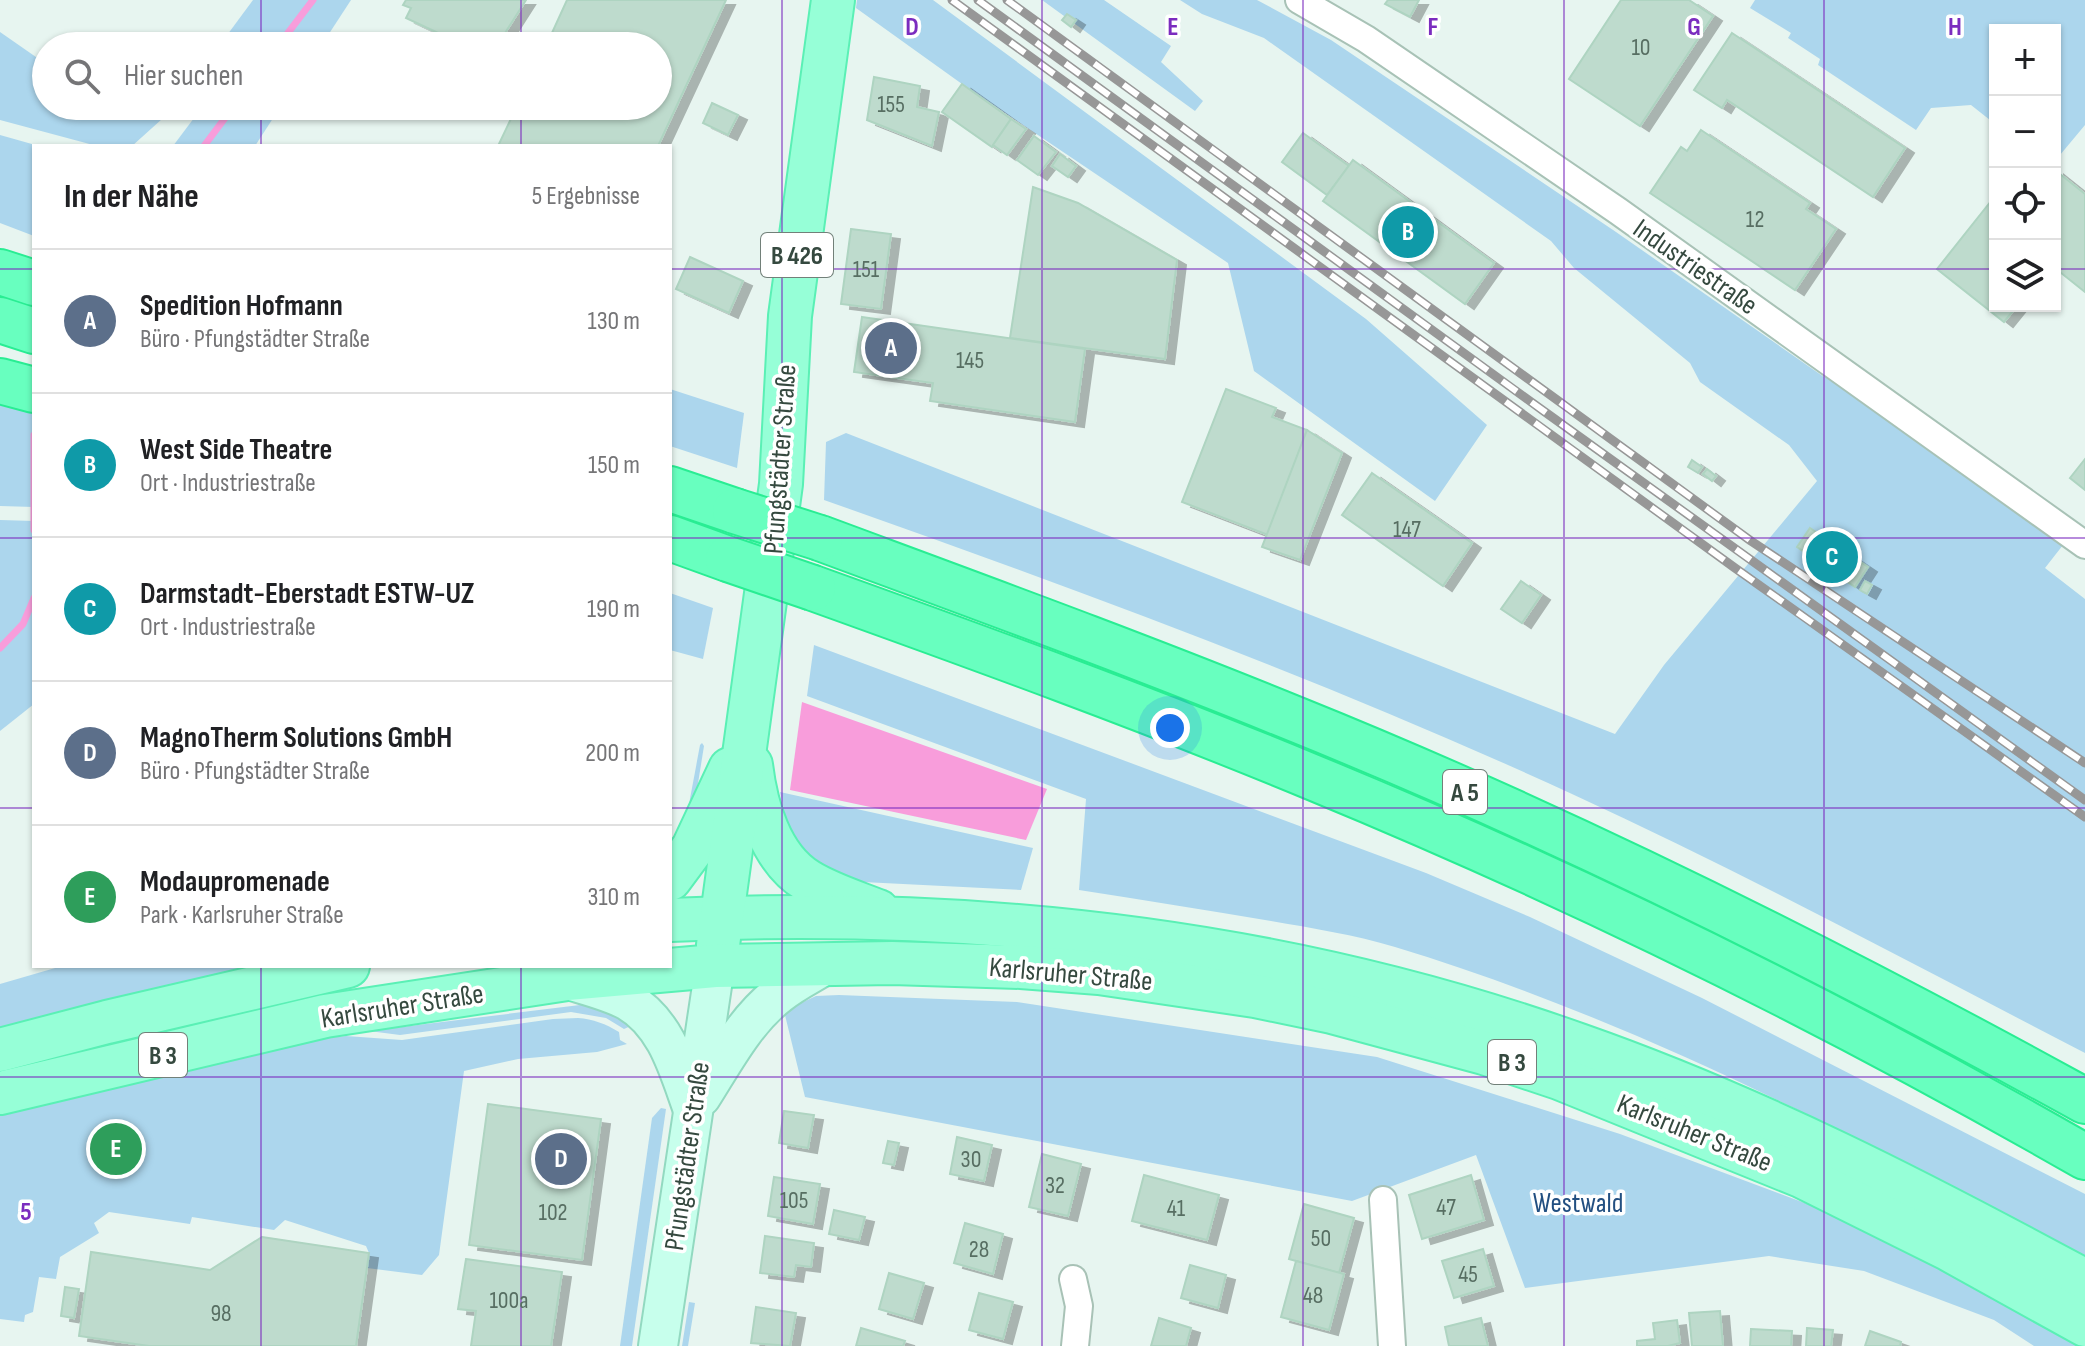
<!DOCTYPE html>
<html lang="de">
<head>
<meta charset="utf-8">
<style>
	body { margin:0; font-family:"Sofia Sans Condensed",sans-serif; background:#f6f6f6; color:#202124 }
	.controls { position:absolute; right:24px; top:24px; display:grid; overflow:hidden; border-radius:0px; box-shadow:0 2px 6px #0004 }
	.controls button { width:72px; height:72px; display:grid; place-items:center; padding:0; border:0; border-bottom:2px solid #e0e0e0; background:#fff; color:#202124; font:40px sans-serif }
	.you { position:absolute; left:1170px; top:728px; width:28px; height:28px; margin:-20px; border:6px solid #fff; border-radius:50%; background:#1a73e8; box-shadow:0 0 0 12px #1a73e833 }
	.badge { display:grid; place-items:center; width:52px; height:52px; border-radius:50%; background:#db2777; color:#fff; font-size:26px; font-weight:700 }
	.pin { position:absolute; translate:-50% -50%; border:4px solid #fff; box-shadow:0 2px 8px #0006 }
	.list { margin:0; padding:0; list-style:none }
	h2 { display:flex; justify-content:space-between; align-items:center; height:104px; margin:0; padding:0 32px; font-size:34px }
	h2 small { font-size:26px; font-weight:400; color:#757577 }
	.list li { display:grid; grid-template-columns:52px 1fr auto; gap:24px; align-items:center; box-sizing:border-box; height:144px; padding:0 32px; border-top:2px solid #e0e0e0 }
	.list b { display:block; font-size:30px; white-space:nowrap }
	.list p { margin:0; font-size:26px; white-space:nowrap; color:#757577 }
	.list em { font-size:26px; font-style:normal; color:#757577 }
	.icon { flex:none; width:44px; height:44px; fill:none; stroke:currentColor; stroke-width:2; stroke-linecap:round; stroke-linejoin:round }
	.map { position:relative; flex:none; width:2085px; height:1346px; overflow:hidden }
	.search { position:absolute; background:#fff; box-shadow:0 2px 6px #0004; left:32px; top:32px; width:640px; height:88px; display:flex; align-items:center; gap:20px; box-sizing:border-box; padding:0 28px; border-radius:44px; color:#757577; font-size:30px }
	.panel { position:absolute; background:#fff; box-shadow:0 2px 6px #0004; left:32px; top:144px; width:640px; height:824px; border-radius:0px }
	.map>svg:first-child { display:block }
</style>
</head>
<body>
<div class="map">
<svg width="2085" height="1346" viewBox="0 0 2085 1346">
	<defs>
		<filter id="shadow"><feDropShadow dx="9" dy="5" stdDeviation="0" flood-color="#0004"/></filter>
	</defs>
	<rect width="100%" height="100%" fill="#e7f5f0"/>
	<!-- green -->
	<g fill="#acd6ed">
		<polygon points="253,0 351,0 321,46 219,46"/>
		<polygon points="857,0 933,0 1366,319 1487,425 1435,501 1254,371 1228,263 962,84 856,8"/>
		<polygon points="1042,0 1104,0 1171,46 1161,62 1203,101 1195,111"/>
		<path d="M1180,0H1257L1331,40L1616,232L1824,377L1828,373L2063,545L2045,568L2085,599V1053C1915,965 1746,874 1572,794C1329,682 1077,589 824,500L826,442L846,433L1615,734L1664,665L1817,481L1789,445L1700,382L1690,363L1574,268L1551,241L1264,38L1202,14Z"/>
		<polygon points="1755,0 2085,0 2085,125 2060,155 2055,151 2055,30 1995,30 1995,124 1971,105 1931,108 1916,130 1818,65 1820,59 1788,38 1791,33 1750,8"/>
		<polygon points="0,32 46,64 46,106 121,106 172,110 132,146 97,146 0,120"/>
		<polygon points="203,106 281,106 255,146 173,146"/>
		<polygon points="0,135 39,146 34,146 34,236 0,223"/>
		<polygon points="670,389 744,413 737,468 670,446"/>
		<polygon points="0,402 34,411 34,507 0,506"/>
		<polygon points="0,520 34,521 34,704 0,731"/>
		<polygon points="670,593 713,608 703,659 670,650"/>
		<path d="M814,645L1426,873L1530,917L1702,998L2085,1194V1256C1861,1140 1637,1020 1395,947C1355,935 1312,928 1271,921C1207,910 1143,900 1079,890L1086,799L807,696Z"/>
		<polygon points="702,743 704,746 695,802 687,815 700,745"/>
		<polygon points="780,792 1033,848 1021,890 863,882 831,870 799,847 786,819"/>
		<polygon points="62,966 267,966 0,1033 0,984"/>
		<polygon points="839,995 1017,1002 1377,1057 1620,1134 1933,1251 2085,1339 2085,1346 2034,1346 1994,1320 1864,1271 1769,1256 1525,1288 1476,1155 1352,1201 805,1097 784,1011 816,996"/>
		<polygon points="580,1005 595,1005 633,1025 624,1029 606,1018 571,1012 400,1035 369,1031"/>
		<path d="M578,1018C593,1019 606,1024 619,1032L620,1040L627,1044L597,1052L518,1059L464,1071L439,1255L422,1275L367,1268L369,1253L366,1246L285,1220L274,1230L192,1217L190,1224L109,1212L94,1223L99,1233L60,1257L56,1279L39,1277L33,1312L25,1315L24,1322L0,1319V1111L316,1039L346,1036L402,1040L553,1019Z"/>
		<polygon points="661,1108 666,1109 632,1346 620,1346 652,1118"/>
		<polygon points="689,1302 695,1303 688,1346 682,1346"/>
	</g>
	<!-- water -->
	<polygon fill="#f89ddb" points="802,702 1047,789 1026,840 790,790"/>
	<g fill="none" stroke-linecap="round" stroke-linejoin="round">
		<!-- stream -->
		<g stroke="#f89ddb" stroke-width="7">
			<polyline points="278,46 313,0"/>
			<polyline points="204,146 234,106"/>
			<polyline points="34,435 34,530"/>
			<polyline points="0,648 23,624 34,598"/>
		</g>
	</g>
	<!-- building -->
	<g fill="#bedbcd" stroke="#aed4c1" stroke-width="2" filter="url(#shadow)">
		<polygon points="406,0 526,0 498,44 485,37 480,46 466,46 406,18 411,8 403,5"/>
		<polygon points="567,0 726,0 658,146 498,146 517,106 658,106 658,46 546,46"/>
		<polygon points="1388,0 1419,0 1410,17 1385,4"/>
		<polygon points="1621,0 1689,0 1713,16 1640,126 1569,79"/>
		<polygon points="1067,14 1076,20 1071,27 1062,20"/>
		<polygon points="1732,33 1905,148 1873,197 1727,100 1722,108 1694,90"/>
		<polygon points="874,77 920,86 917,107 939,112 932,146 867,120"/>
		<polygon points="962,84 1011,119 992,147 942,112"/>
		<polygon points="712,103 738,115 728,135 703,123"/>
		<polygon points="1011,119 1026,129 1007,155 993,145"/>
		<polygon points="1701,130 1810,203 1806,209 1836,229 1795,290 1650,193 1681,147 1687,151"/>
		<polygon points="1303,133 1349,166 1327,195 1282,162"/>
		<polygon points="1034,136 1056,152 1038,175 1017,160"/>
		<polygon points="1060,154 1076,166 1068,177 1052,166"/>
		<polygon points="1353,160 1494,263 1465,304 1323,201"/>
		<polygon points="2055,170 2085,194 2085,292 2055,268"/>
		<polygon points="1033,187 1078,203 1177,260 1165,359 1010,338"/>
		<polygon points="1995,196 1995,306 2017,306 2004,322 1937,269"/>
		<polygon points="851,229 891,234 881,309 841,304"/>
		<polygon points="690,257 743,281 729,313 676,289"/>
		<polygon points="862,317 1085,349 1075,422 930,401 933,383 854,372"/>
		<polygon points="1226,389 1276,408 1272,417 1307,430 1268,535 1182,502"/>
		<polygon points="1307,430 1342,453 1300,560 1262,547"/>
		<polygon points="2085,459 2085,490 2070,478"/>
		<polygon points="1692,460 1702,467 1698,473 1688,467"/>
		<polygon points="1707,469 1716,476 1712,481 1703,474"/>
		<polygon points="1372,473 1472,543 1443,586 1342,515"/>
		<polygon points="1810,528 1868,567 1855,587 1797,547"/>
		<polygon points="1521,581 1541,595 1522,623 1501,609"/>
		<polygon points="1865,581 1872,585 1867,594 1860,590"/>
		<polygon points="488,1104 601,1119 582,1260 469,1245"/>
		<polygon points="784,1111 814,1115 808,1148 779,1143"/>
		<polygon points="957,1137 992,1145 984,1181 950,1174"/>
		<polygon points="888,1141 899,1143 894,1165 883,1163"/>
		<polygon points="1042,1154 1081,1164 1068,1216 1029,1207"/>
		<polygon points="1144,1175 1219,1195 1207,1240 1132,1221"/>
		<polygon points="1471,1175 1484,1220 1422,1239 1409,1195"/>
		<polygon points="774,1177 820,1184 813,1224 768,1216"/>
		<polygon points="1304,1204 1354,1218 1339,1273 1289,1259"/>
		<polygon points="834,1210 865,1217 859,1240 829,1234"/>
		<polygon points="965,1223 1003,1234 993,1274 954,1263"/>
		<polygon points="765,1236 814,1243 811,1267 796,1265 794,1277 760,1273"/>
		<polygon points="262,1237 369,1253 356,1346 149,1346 79,1336 91,1252 210,1270"/>
		<polygon points="1483,1249 1494,1286 1454,1298 1442,1261"/>
		<polygon points="466,1259 562,1272 551,1346 471,1346 476,1311 458,1309"/>
		<polygon points="1296,1261 1344,1274 1329,1330 1281,1317"/>
		<polygon points="1190,1265 1226,1275 1218,1308 1181,1298"/>
		<polygon points="889,1273 924,1283 913,1319 879,1309"/>
		<polygon points="65,1287 79,1289 74,1318 61,1316"/>
		<polygon points="979,1293 1013,1302 1003,1339 969,1330"/>
		<polygon points="756,1307 796,1313 790,1346 751,1343"/>
		<polygon points="1720,1311 1723,1346 1692,1346 1689,1313"/>
		<polygon points="1159,1318 1191,1328 1186,1346 1151,1346"/>
		<polygon points="1481,1318 1488,1346 1449,1346 1445,1327"/>
		<polygon points="1677,1320 1680,1343 1668,1346 1637,1346 1637,1341 1655,1339 1653,1323"/>
		<polygon points="861,1328 905,1341 903,1346 856,1346"/>
		<polygon points="1807,1328 1833,1330 1831,1346 1806,1346"/>
		<polygon points="1751,1329 1792,1331 1791,1346 1750,1346"/>
		<polygon points="1870,1331 1901,1342 1900,1346 1865,1346"/>
	</g>
	<g fill="none" stroke-linecap="round" stroke-linejoin="round">
		<defs>
			<g id="minor">
				<polyline points="1299,0 1366,39 1618,211 2085,545"/>
				<polyline points="1383,1200 1392,1346"/>
				<polyline points="1073,1279 1079,1306 1075,1346"/>
			</g>
			<g id="secondary">
				<path d="M568,980C588,986 609,991 628,1001C666,1023 678,1068 692,1107"/>
				<path d="M701,1097C724,1061 745,1020 779,994C794,982 811,974 827,964"/>
				<polyline points="658,1346 715,966"/>
			</g>
			<g id="primary">
				<path d="M751,765C756,806 770,858 808,881C829,894 855,902 878,911"/>
				<polyline points="670,879 693,848 730,769"/>
				<path d="M670,920C979,906 1288,941 1579,1045C1756,1107 1921,1192 2085,1281"/>
				<polyline points="718,945 781,484 790,316 833,0"/>
				<polyline points="0,1050 107,1022 348,966"/>
				<polyline points="0,1093 325,1016 567,979 715,966 892,963 1021,967 1099,973 1255,996 1332,1012 1484,1053 1559,1078 1801,1176 1948,1249 2085,1325"/>
			</g>
			<g id="motorway">
				<polyline points="0,272 34,283"/>
				<polyline points="0,320 34,331"/>
				<polyline points="0,381 34,390"/>
				<polyline points="670,489 735,511"/>
				<polyline points="670,538 728,559"/>
				<path d="M820,538C979,597 1138,655 1295,719C1566,828 1829,960 2085,1101"/>
				<path d="M813,588C980,648 1148,709 1312,777C1577,886 1836,1014 2085,1157"/>
			</g>
		</defs>
		<!-- minor casing -->
		<use href="#minor" stroke="#a8c2b6" stroke-width="30"/>
		<!-- secondary casing -->
		<use href="#secondary" stroke="#92d9c0" stroke-width="42"/>
		<!-- primary casing -->
		<use href="#primary" stroke="#5af0b5" stroke-width="46"/>
		<!-- motorway casing -->
		<use href="#motorway" stroke="#29ed93" stroke-width="48"/>
		<!-- minor -->
		<use href="#minor" stroke="#fff" stroke-width="26"/>
		<!-- secondary -->
		<use href="#secondary" stroke="#c7ffec" stroke-width="38"/>
		<!-- primary -->
		<use href="#primary" stroke="#96ffd7" stroke-width="42"/>
		<!-- motorway -->
		<use href="#motorway" stroke="#68ffbf" stroke-width="44"/>
		<defs>
			<g id="rail">
				<polyline points="952,0 1735,568 2085,817"/>
				<polyline points="978,0 1545,412 2085,800"/>
				<polyline points="1007,0 1751,541 2085,763"/>
			</g>
		</defs>
		<!-- rail casing -->
		<use href="#rail" stroke="#979797" stroke-width="9"/>
		<!-- rail -->
		<use href="#rail" stroke="#fff" stroke-width="6" stroke-dasharray="18" stroke-linecap="butt"/>
		<defs>
			<g id="motorway-bridge">
				<polyline points="735,511 820,538"/>
				<polyline points="728,559 813,588"/>
			</g>
		</defs>
		<!-- motorway-bridge casing -->
		<use href="#motorway-bridge" stroke="#29ed93" stroke-width="48" stroke-linecap="butt"/>
		<!-- motorway-bridge -->
		<use href="#motorway-bridge" stroke="#68ffbf" stroke-width="44"/>
	</g>
	<!-- grid -->
	<path fill="none" stroke="#7b2cbf" stroke-width="2" stroke-opacity="0.55" d="M261,0V46M521,0V46M782,0V1346M1042,0V1346M1303,0V1346M1564,0V1346M1824,0V1346M261,106V146M521,106V146M0,269H34M670,269H1995M2055,269H2085M0,538H34M670,538H2085M0,808H34M670,808H2085M261,966V1346M521,966V1346M0,1077H2085"/>
	<g text-anchor="middle" stroke-width="7" stroke-linejoin="round" paint-order="stroke">
		<!-- number labels -->
		<g font-size="24" fill="#576e62">
			<text x="1641" y="55">10</text>
			<text x="891" y="112">155</text>
			<text x="1755" y="227">12</text>
			<text x="866" y="277">151</text>
			<text x="970" y="368">145</text>
			<text x="1407" y="537">147</text>
			<text x="971" y="1167">30</text>
			<text x="1055" y="1193">32</text>
			<text x="794" y="1208">105</text>
			<text x="1446" y="1215">47</text>
			<text x="1176" y="1216">41</text>
			<text x="553" y="1220">102</text>
			<text x="1321" y="1246">50</text>
			<text x="979" y="1257">28</text>
			<text x="1468" y="1282">45</text>
			<text x="1313" y="1303">48</text>
			<text x="509" y="1308">100a</text>
			<text x="221" y="1321">98</text>
		</g>
		<!-- shield labels -->
		<g fill="#fff" stroke="#728079" stroke-width="2">
			<rect x="761" y="233" width="72" height="44" rx="6"/>
			<rect x="1443" y="770" width="44" height="44" rx="6"/>
			<rect x="139" y="1033" width="48" height="44" rx="6"/>
			<rect x="1488" y="1040" width="48" height="44" rx="6"/>
		</g>
		<g font-size="26" font-weight="bold" fill="#35493f">
			<text x="797" y="264">B 426</text>
			<text x="1465" y="801">A 5</text>
			<text x="163" y="1064">B 3</text>
			<text x="1512" y="1071">B 3</text>
		</g>
		<!-- street labels -->
		<g font-size="28" fill="#35493f" stroke="#fff">
			<text transform="translate(1696 266) rotate(35)" y="10">Industriestraße</text>
			<text transform="translate(779 459) rotate(-86)" y="10">Pfungstädter Straße</text>
			<text transform="translate(1071 973) rotate(5)" y="10">Karlsruher Straße</text>
			<text transform="translate(402 1005) rotate(-9)" y="10">Karlsruher Straße</text>
			<text transform="translate(1695 1132) rotate(22)" y="10">Karlsruher Straße</text>
			<text transform="translate(686 1156) rotate(-82)" y="10">Pfungstädter Straße</text>
		</g>
		<!-- park labels -->
		<g font-size="28" fill="#224f81" stroke="#fff">
			<text x="1578" y="1212">Westwald</text>
		</g>
	</g>
	<g font-size="26" text-anchor="middle" font-weight="bold" fill="#7b2cbf" stroke="#fff" stroke-width="7" stroke-linejoin="round" paint-order="stroke">
		<text x="912" y="35">D</text>
		<text x="1173" y="35">E</text>
		<text x="1433" y="35">F</text>
		<text x="1694" y="35">G</text>
		<text x="1955" y="35">H</text>
		<text x="26" y="1220">5</text>
	</g>
</svg>
<div class="controls">
<button>+</button>
<button>−</button>
<button><svg class="icon" aria-label="locate" viewBox="0 0 24 24"><circle cx="12" cy="12" r="6"/><path d="M12 2v4M12 18v4M2 12h4M18 12h4"/></svg></button>
<button><svg class="icon" aria-label="layers" viewBox="0 0 24 24"><path d="M12 4l9 5-9 5-9-5zM3 14l9 5 9-5"/></svg></button>
</div>
<div class="you"></div>
<div class="pin badge" style="left:891px;top:348px;background:#5c6f8a">A</div>
<div class="pin badge" style="left:1408px;top:232px;background:#0f9aa8">B</div>
<div class="pin badge" style="left:1832px;top:557px;background:#0f9aa8">C</div>
<div class="pin badge" style="left:561px;top:1159px;background:#5c6f8a">D</div>
<div class="pin badge" style="left:116px;top:1149px;background:#2e9e5b">E</div>
<div class="search"><svg class="icon" aria-label="search" viewBox="0 0 24 24"><circle cx="10" cy="10" r="6"/><path d="M15 15l6 6"/></svg>Hier suchen</div>
<section class="panel">
<h2>In der Nähe<small>5 Ergebnisse</small></h2>
<ul class="list">
<li><span class="badge" style="background:#5c6f8a">A</span><div><b>Spedition Hofmann</b><p>Büro · Pfungstädter Straße</p></div><em>130 m</em></li>
<li><span class="badge" style="background:#0f9aa8">B</span><div><b>West Side Theatre</b><p>Ort · Industriestraße</p></div><em>150 m</em></li>
<li><span class="badge" style="background:#0f9aa8">C</span><div><b>Darmstadt-Eberstadt ESTW-UZ</b><p>Ort · Industriestraße</p></div><em>190 m</em></li>
<li><span class="badge" style="background:#5c6f8a">D</span><div><b>MagnoTherm Solutions GmbH</b><p>Büro · Pfungstädter Straße</p></div><em>200 m</em></li>
<li><span class="badge" style="background:#2e9e5b">E</span><div><b>Modaupromenade</b><p>Park · Karlsruher Straße</p></div><em>310 m</em></li>
</ul>
</section>
</div>
</body>
</html>
